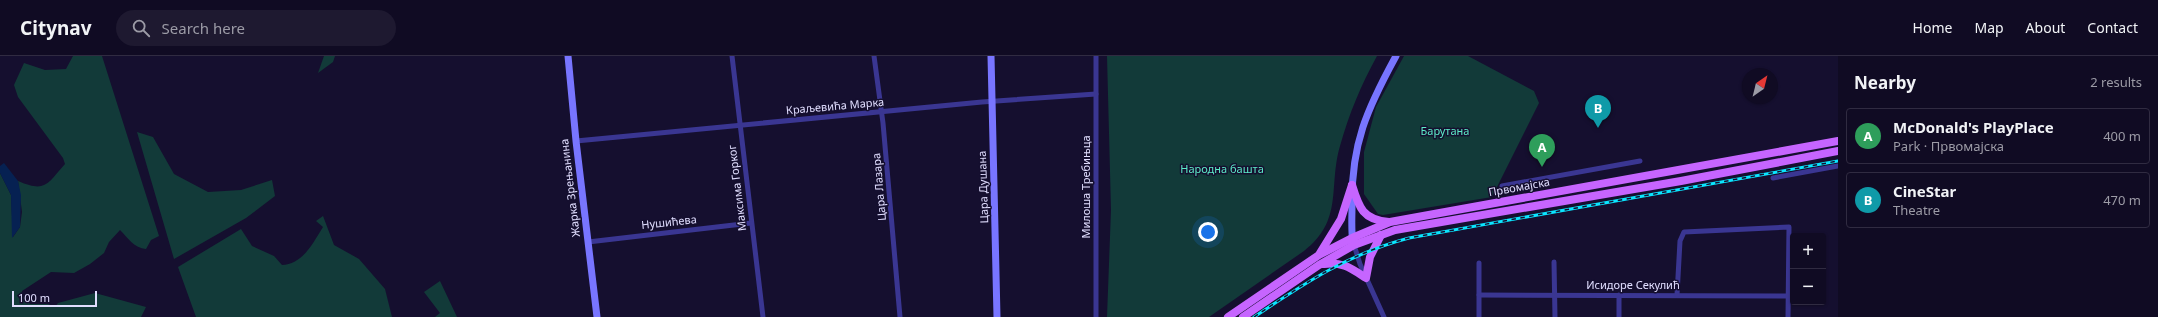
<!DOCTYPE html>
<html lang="en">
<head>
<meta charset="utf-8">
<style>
	body { margin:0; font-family:"Noto Sans",sans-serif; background:#1e1930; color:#f1f3f6 }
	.controls { position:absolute; right:12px; bottom:12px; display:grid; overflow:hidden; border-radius:4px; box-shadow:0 1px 3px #0004 }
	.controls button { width:36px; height:36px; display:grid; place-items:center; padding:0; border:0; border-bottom:1px solid #302b41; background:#100b23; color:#f1f3f6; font:20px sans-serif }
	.compass { position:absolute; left:1742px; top:12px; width:36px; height:36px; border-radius:50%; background:#100b23; box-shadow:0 1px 3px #0004; rotate:35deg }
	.scale { position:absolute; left:12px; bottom:10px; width:85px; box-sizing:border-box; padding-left:4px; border:2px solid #e1deff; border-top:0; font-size:11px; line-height:14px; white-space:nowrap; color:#e1deff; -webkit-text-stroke:3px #150f2f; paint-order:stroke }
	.you { position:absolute; left:1208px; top:176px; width:14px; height:14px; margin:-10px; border:3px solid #fff; border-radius:50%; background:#1a73e8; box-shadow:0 0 0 6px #1a73e833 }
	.badge { display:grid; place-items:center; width:26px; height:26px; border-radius:50%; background:#b45309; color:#fff; font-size:13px; font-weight:700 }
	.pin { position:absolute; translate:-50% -33px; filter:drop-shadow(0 1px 2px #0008) }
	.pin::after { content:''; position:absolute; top:21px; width:14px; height:12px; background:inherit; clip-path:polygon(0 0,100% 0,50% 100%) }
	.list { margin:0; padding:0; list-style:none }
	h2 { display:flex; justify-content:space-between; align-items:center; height:52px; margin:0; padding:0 16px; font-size:17px }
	h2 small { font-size:13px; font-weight:400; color:#9c9ba6 }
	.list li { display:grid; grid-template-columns:26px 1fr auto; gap:12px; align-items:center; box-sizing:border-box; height:56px; margin:0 8px 8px; padding:0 8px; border:1px solid #302b41; border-radius:4px }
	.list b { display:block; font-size:15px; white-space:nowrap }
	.list p { margin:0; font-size:13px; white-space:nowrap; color:#9c9ba6 }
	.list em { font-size:13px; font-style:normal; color:#9c9ba6 }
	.icon { flex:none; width:22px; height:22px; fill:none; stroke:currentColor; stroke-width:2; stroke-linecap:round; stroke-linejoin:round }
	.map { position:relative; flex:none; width:1838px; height:261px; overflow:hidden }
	header { display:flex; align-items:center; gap:24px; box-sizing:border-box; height:56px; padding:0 20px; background:#100b23; border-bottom:1px solid #302b41 }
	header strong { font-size:19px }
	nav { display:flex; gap:22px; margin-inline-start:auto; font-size:14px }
	.search { width:280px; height:36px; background:#1e1930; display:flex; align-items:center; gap:10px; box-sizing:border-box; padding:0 14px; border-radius:22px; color:#9c9ba6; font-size:15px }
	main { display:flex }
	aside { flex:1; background:#100b23 }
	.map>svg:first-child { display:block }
</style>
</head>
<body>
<header>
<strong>Citynav</strong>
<div class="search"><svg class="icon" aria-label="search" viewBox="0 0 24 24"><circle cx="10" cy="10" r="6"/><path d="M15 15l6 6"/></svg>Search here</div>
<nav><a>Home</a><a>Map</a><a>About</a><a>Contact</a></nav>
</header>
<main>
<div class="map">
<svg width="1838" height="261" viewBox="0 0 1838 261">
	<rect width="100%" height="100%" fill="#150f2f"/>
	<!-- green -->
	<g fill="#123a39">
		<path d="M73,0H102L159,180L151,184L146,193C134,192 128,182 120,174L109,186L104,197L90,208L74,217L51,216L22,235L23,240L30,248H48L55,251L58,247L95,237L146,251L141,261H0V117L11,139L13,181L20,171L22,156L18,125C46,137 47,128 65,108L63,102L18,41L14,29L24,7L45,14L66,13Z"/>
		<polygon points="324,0 335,0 333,6 318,17"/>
		<path d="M1107,0H1377C1361,29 1349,58 1340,90C1328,131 1344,164 1304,195L1209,261H1107L1111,154Z"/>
		<polygon points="1404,0 1468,0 1534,35 1539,47 1492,141 1383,159 1378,158 1364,138 1364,96 1376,51"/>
		<polygon points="137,76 153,81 174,118 208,136 241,134 272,124 275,140 246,162 174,203"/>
		<path d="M323,160L334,189L359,203L385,233L392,261H196L178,211L241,173L252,190L274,200L282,209C303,208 313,187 323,171L316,165Z"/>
		<polygon points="440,225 457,261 435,261 440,257 424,236"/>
	</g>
	<!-- water -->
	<polygon fill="#062152" points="4,107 18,125 21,139 20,171 12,182 11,139 0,117 0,110"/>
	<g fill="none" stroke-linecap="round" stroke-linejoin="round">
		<!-- street -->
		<g stroke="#3a3692" stroke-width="5">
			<polyline points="732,0 763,261"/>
			<polyline points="874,0 883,67 900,261"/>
			<polyline points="576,85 982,46 1096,38"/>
			<polyline points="1773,122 1838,110"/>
			<polyline points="1502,130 1640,105"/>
			<polyline points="588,186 751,167"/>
			<polyline points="1354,189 1360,208 1384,261"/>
			<polyline points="1554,206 1555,261"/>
			<polyline points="1479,207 1479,261"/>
			<polyline points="1479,239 1787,240"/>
			<polyline points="1619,239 1619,261"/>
			<polyline points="1677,239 1680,185 1684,176 1789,171 1788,261"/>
			<polyline points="1096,261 1096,0"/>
		</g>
		<!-- secondary -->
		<g stroke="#7875ff" stroke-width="7">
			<polyline points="568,0 576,85 597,261"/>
			<polyline points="991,0 997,261"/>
			<path d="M1353,187C1351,175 1352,162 1352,150C1351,88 1367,53 1396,0"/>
		</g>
		<!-- primary -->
		<g stroke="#c665ff" stroke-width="8">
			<path d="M1352,129C1359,152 1363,164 1389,166"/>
			<polyline points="1320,197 1341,163 1352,129"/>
			<path d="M1324,208C1342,205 1352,213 1366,222L1370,201L1381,179"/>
			<polyline points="1228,261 1319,199 1352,182 1390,166 1838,85"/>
			<polyline points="1243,261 1319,209 1354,189 1395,174 1681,125 1838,95"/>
		</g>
		<defs>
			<path id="rail" d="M1254,261C1305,227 1348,198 1409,182L1838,105"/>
		</defs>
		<!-- rail casing -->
		<use href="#rail" stroke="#0ae6ff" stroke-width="3"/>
		<!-- rail -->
		<use href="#rail" stroke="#150f2f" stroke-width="1.5" stroke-dasharray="4.5" stroke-linecap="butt"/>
	</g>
	<g text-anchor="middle" stroke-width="3" stroke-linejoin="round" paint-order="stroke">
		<!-- street labels -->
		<g font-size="11" fill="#e1deff" stroke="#150f2f">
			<text transform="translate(835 50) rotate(-5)" y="4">Краљевића Марка</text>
			<text transform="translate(879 131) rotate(-95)" y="4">Цара Лазара</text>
			<text transform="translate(983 131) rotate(-92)" y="4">Цара Душана</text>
			<text transform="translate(1086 131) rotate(-90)" y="4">Милоша Требињца</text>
			<text transform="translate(1519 131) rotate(-10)" y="4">Првомајска</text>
			<text transform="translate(570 132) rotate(-97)" y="4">Жарка Зрењанина</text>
			<text transform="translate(737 132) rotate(-97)" y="4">Максима Горког</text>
			<text transform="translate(669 166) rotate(-6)" y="4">Нушићева</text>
			<text x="1633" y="233">Исидоре Секулић</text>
		</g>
		<!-- park labels -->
		<g font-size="11" fill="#5decc9" stroke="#150f2f">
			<text x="1445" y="79">Барутана</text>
			<text x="1222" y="117">Народна башта</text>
		</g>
	</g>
</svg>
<div class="controls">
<button>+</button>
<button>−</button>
</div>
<svg class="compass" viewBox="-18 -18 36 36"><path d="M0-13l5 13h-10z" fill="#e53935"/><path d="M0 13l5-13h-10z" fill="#9c9ba6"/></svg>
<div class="scale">100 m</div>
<div class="you"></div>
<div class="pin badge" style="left:1542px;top:111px;background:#2e9e5b">A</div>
<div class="pin badge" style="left:1598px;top:72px;background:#0f9aa8">B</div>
</div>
<aside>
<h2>Nearby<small>2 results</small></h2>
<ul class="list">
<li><span class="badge" style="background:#2e9e5b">A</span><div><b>McDonald's PlayPlace</b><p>Park · Првомајска</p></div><em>400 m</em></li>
<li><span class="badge" style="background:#0f9aa8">B</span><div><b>CineStar</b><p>Theatre</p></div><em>470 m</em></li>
</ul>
</aside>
</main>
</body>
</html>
